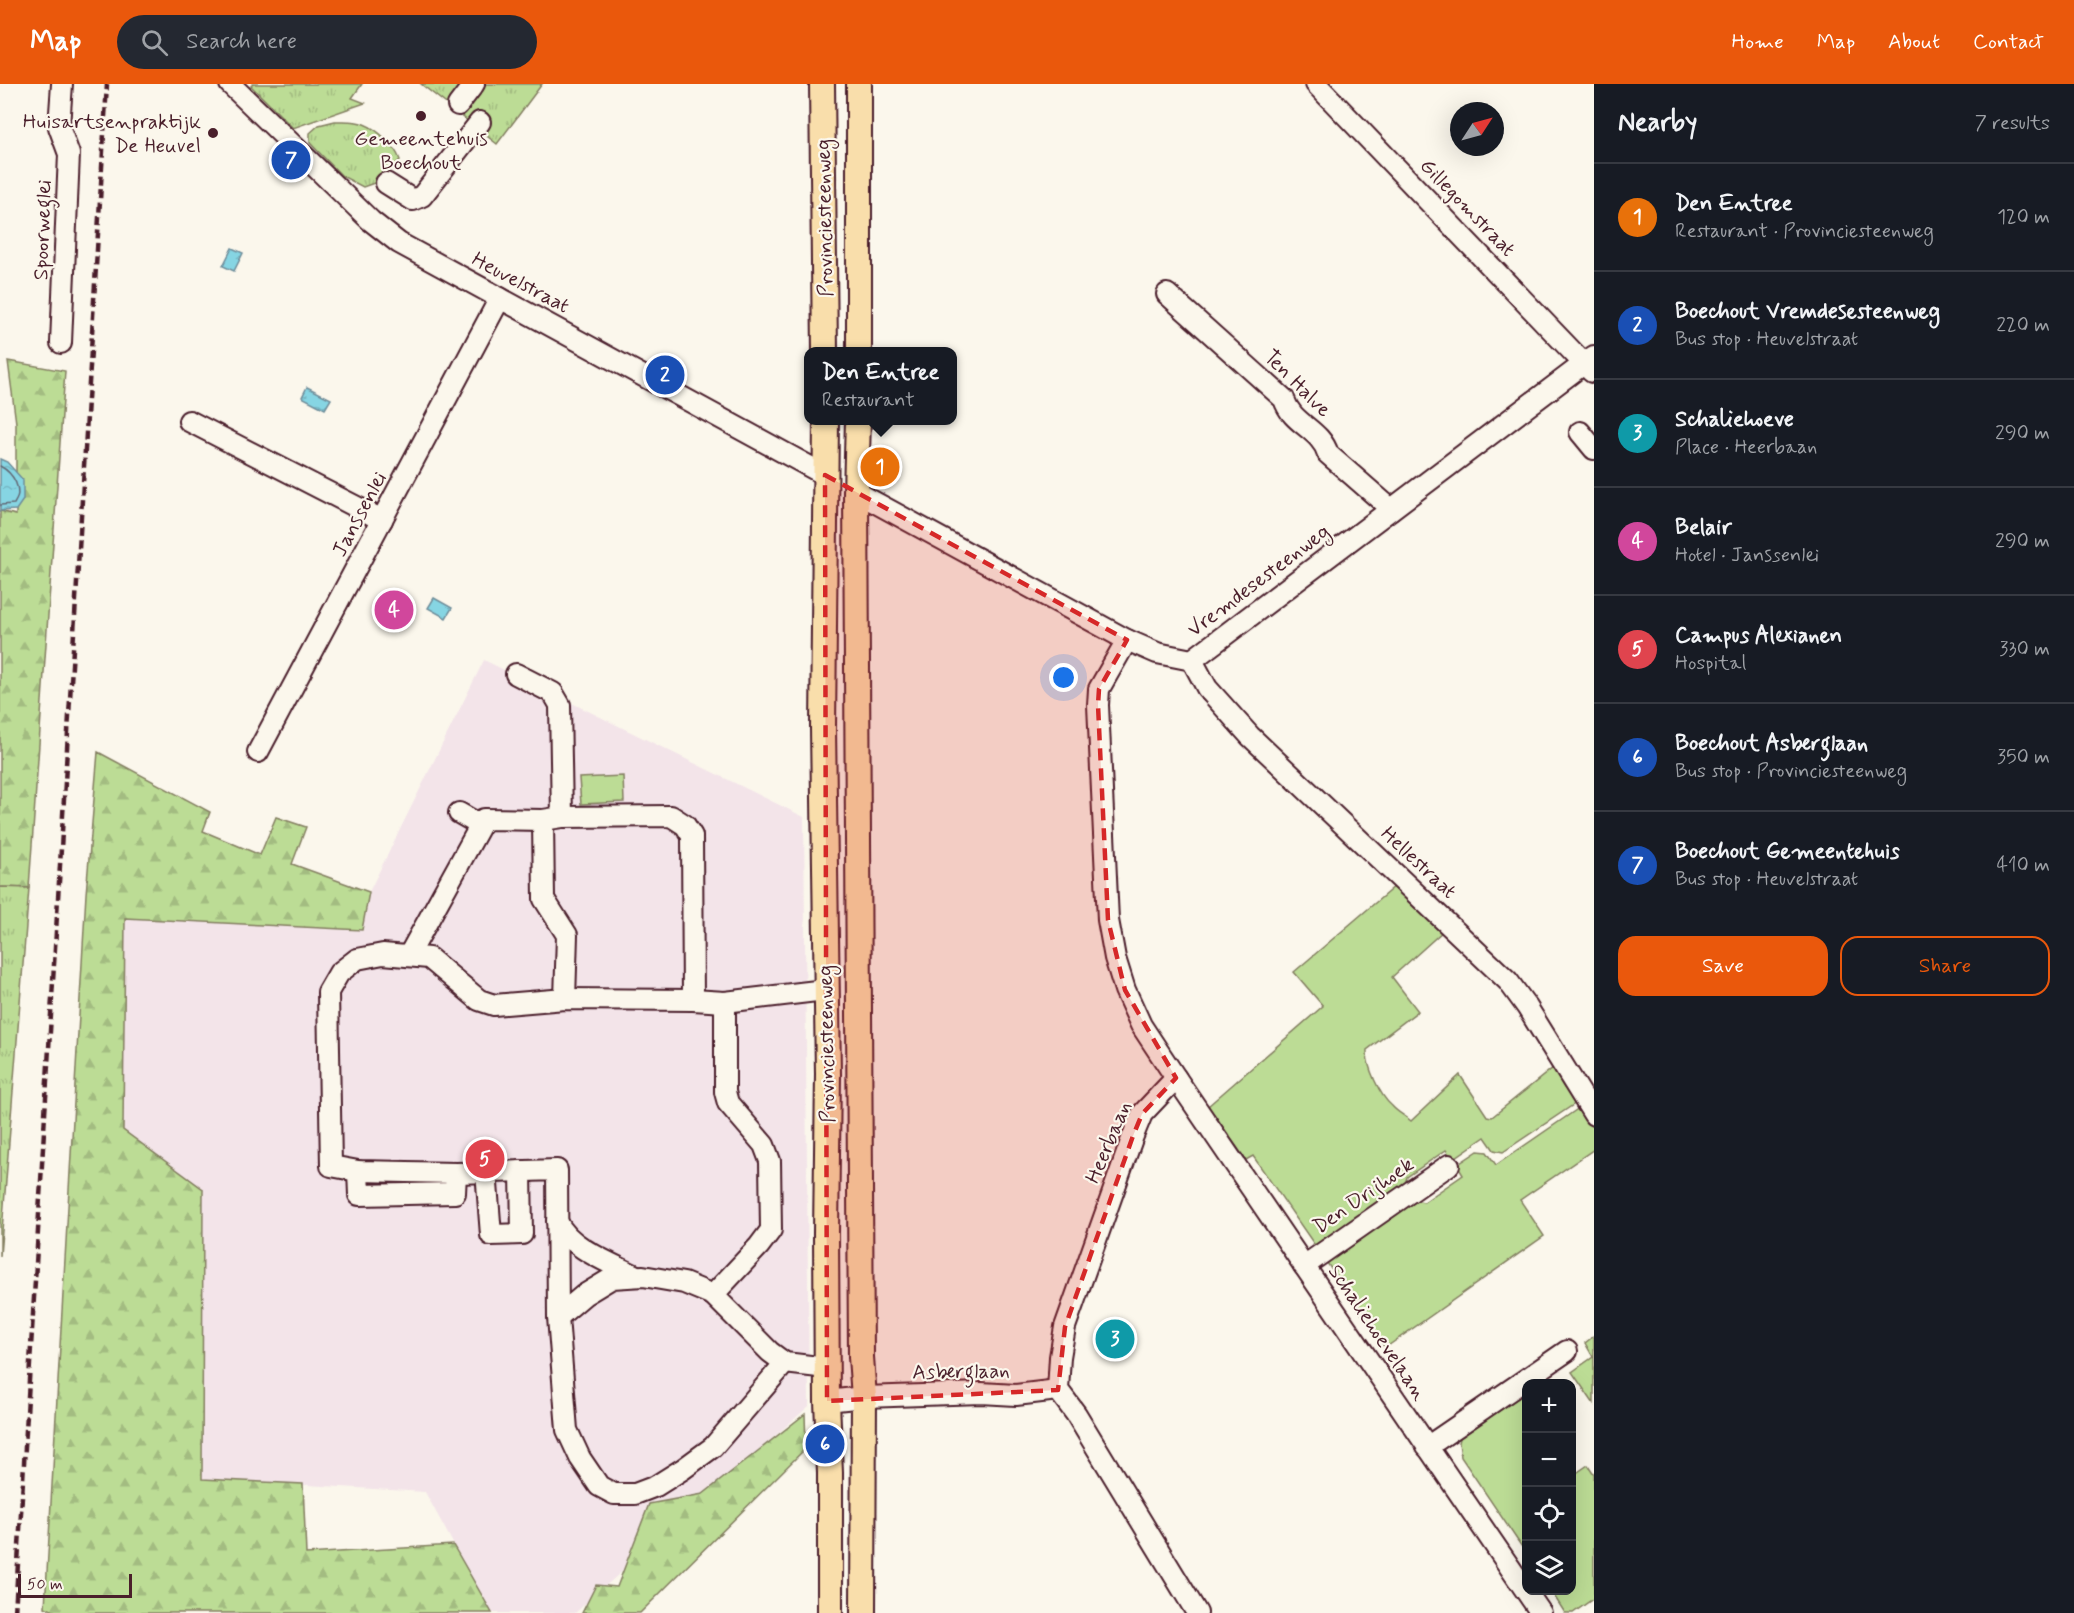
<!DOCTYPE html>
<html lang="en">
<head>
<meta charset="utf-8">
<style>
	body { margin:0; font-family:Mynerve,sans-serif; background:#242831; color:#f1f3f6 }
	.controls { position:absolute; right:18px; bottom:18px; display:grid; overflow:hidden; border-radius:12px; box-shadow:0 6px 24px #0002 }
	.controls button { width:54px; height:54px; display:grid; place-items:center; padding:0; border:0; border-bottom:2px solid #363941; background:#171b24; color:#f1f3f6; font:30px sans-serif }
	.compass { position:absolute; left:1450px; top:18px; width:54px; height:54px; border-radius:50%; background:#171b24; box-shadow:0 6px 24px #0002; rotate:54deg }
	.scale { position:absolute; left:18px; bottom:15px; width:114px; box-sizing:border-box; padding-left:6px; border:3px solid #4a1f2b; border-top:0; font-size:16px; line-height:21px; white-space:nowrap; color:#4a1f2b; -webkit-text-stroke:4px #fbf7ec; paint-order:stroke }
	.you { position:absolute; left:1064px; top:594px; width:21px; height:21px; margin:-15px; border:4px solid #fff; border-radius:50%; background:#1a73e8; box-shadow:0 0 0 9px #1a73e833 }
	.badge { display:grid; place-items:center; width:39px; height:39px; border-radius:50%; background:#ea580c; color:#fff; font-size:20px; font-weight:700 }
	.pin { position:absolute; translate:-50% -50%; border:3px solid #fff; box-shadow:0 2px 6px #0006 }
	.popup { position:absolute; left:804px; top:263px; width:153px; height:78px; box-sizing:border-box; display:grid; place-content:center; border-radius:12px; background:#171b24; filter:drop-shadow(0 2px 4px #0005); font-size:20px; white-space:nowrap; color:#9ea1a6 }
	.popup b { font-size:22px; color:#f1f3f6 }
	.popup::after { content:''; position:absolute; left:50%; top:100%; margin-left:-12px; border:12px solid transparent; border-top-color:#171b24 }
	.list { margin:0; padding:0; list-style:none }
	h2 { display:flex; justify-content:space-between; align-items:center; height:78px; margin:0; padding:0 24px; font-size:26px }
	h2 small { font-size:20px; font-weight:400; color:#9ea1a6 }
	.list li { display:grid; grid-template-columns:39px 1fr auto; gap:18px; align-items:center; box-sizing:border-box; height:108px; padding:0 24px; border-top:2px solid #363941 }
	.list b { display:block; font-size:22px; white-space:nowrap }
	.list p { margin:0; font-size:20px; white-space:nowrap; color:#9ea1a6 }
	.list em { font-size:20px; font-style:normal; color:#9ea1a6 }
	.actions { display:flex; gap:12px; padding:18px 24px }
	.actions a { flex:1; padding:14px 0; border:2px solid #ea580c; border-radius:18px; text-align:center; font-size:21px; color:#ea580c }
	.actions .main { background:#ea580c; color:#fff }
	.icon { flex:none; width:33px; height:33px; fill:none; stroke:currentColor; stroke-width:2; stroke-linecap:round; stroke-linejoin:round }
	.map { position:relative; flex:none; width:1594px; height:1529px; overflow:hidden }
	header { display:flex; align-items:center; gap:36px; box-sizing:border-box; height:84px; padding:0 30px; background:#ea580c; color:#fff }
	header strong { font-size:28px }
	nav { display:flex; gap:33px; margin-inline-start:auto; font-size:21px }
	.search { width:420px; height:54px; background:#242831; display:flex; align-items:center; gap:15px; box-sizing:border-box; padding:0 21px; border-radius:33px; color:#9ea1a6; font-size:22px }
	main { display:flex }
	aside { flex:1; background:#171b24 }
	.map>svg:first-child { display:block }
</style>
</head>
<body>
<header>
<strong>Map</strong>
<div class="search"><svg class="icon" aria-label="search" viewBox="0 0 24 24"><circle cx="10" cy="10" r="6"/><path d="M15 15l6 6"/></svg>Search here</div>
<nav><a>Home</a><a>Map</a><a>About</a><a>Contact</a></nav>
</header>
<main>
<div class="map">
<svg width="1594" height="1529" viewBox="0 0 1594 1529">
	<defs>
		<pattern id="forest-firs" width="22" height="20" patternUnits="userSpaceOnUse" patternTransform="scale(1.5)"><rect width="22" height="20" fill="#bcdc95"/><path d="M5 1l3.5 6h-7zM16 11l3.5 6h-7z" fill="#a3bc81"/></pattern>
		<pattern id="park-tufts" width="24" height="20" patternUnits="userSpaceOnUse" patternTransform="scale(1.5)"><rect width="24" height="20" fill="#bcdc95"/><path d="M3 7l-1-3M5 7V3M7 7l1-3M15 17l-1-3M17 17v-4M19 17l1-3" fill="none" stroke="#a3bc81"/></pattern>
		<pattern id="water-ripples" width="26" height="14" patternUnits="userSpaceOnUse" patternTransform="scale(1.5)"><rect width="26" height="14" fill="#86d5e3"/><path d="M2 4q2-2 4 0t4 0M15 11q2-2 4 0t4 0" fill="none" stroke="#75b6c3"/></pattern>
	</defs>
	<rect width="100%" height="100%" fill="#fbf7ec"/>
	<filter id="ink" filterUnits="userSpaceOnUse"><feTurbulence type="fractalNoise" baseFrequency=".0167" numOctaves="2"/><feDisplacementMap in="SourceGraphic" scale="12" xChannelSelector="R" yChannelSelector="G"/><feConvolveMatrix kernelMatrix="1 2 1 2 8 2 1 2 1" color-interpolation-filters="sRGB"/></filter>
	<g filter="url(#ink)">
		<!-- built -->
		<polygon fill="#f3e4e9" points="484,576 804,733 809,1322 575,1529 491,1529 425,1408 202,1395 203,1105 123,1046 125,833 362,846 369,808"/>
		<!-- grass -->
		<g fill="#bcdc95" stroke="#837e60" stroke-width="1.5">
			<polygon points="623,692 624,718 581,720 579,694"/>
			<path d="M1395,802L1443,847L1392,893L1418,927L1367,966C1366,982 1380,1012 1392,1022C1397,1028 1405,1032 1411,1037L1460,991L1487,1032L1492,1033L1553,984L1564,1004L1569,1003L1576,1019L1503,1068L1494,1066L1485,1053L1453,1075L1446,1066L1407,1093L1404,1104L1316,1163L1253,1072L1246,1076L1208,1022L1323,922L1294,888Z"/>
			<polygon points="1579,1024 1584,1025 1594,1041 1594,1065 1520,1116 1544,1152 1385,1264 1325,1176 1412,1116 1424,1118 1463,1091 1457,1081 1478,1067 1487,1068 1496,1081"/>
			<polygon points="1594,1252 1594,1320 1572,1288 1593,1273 1585,1259"/>
			<polygon points="1521,1312 1526,1320 1526,1469 1461,1373 1459,1359 1460,1354"/>
			<polygon points="1588,1381 1594,1390 1594,1514 1573,1529 1565,1529 1551,1507 1572,1506 1572,1385 1575,1390"/>
		</g>
		<!-- forest -->
		<g fill="url(#forest-firs)" stroke="#837e60" stroke-width="1.5">
			<polygon points="8,277 65,287 29,804 0,803 0,427 16,431 16,339"/>
			<polygon points="98,668 210,728 203,747 260,771 276,733 306,743 292,780 369,808 362,846 125,834 123,1046 203,1105 202,1395 303,1400 306,1470 453,1461 492,1529 58,1529 45,1523 86,810"/>
			<polygon points="805,1330 806,1364 640,1529 582,1529 596,1501 617,1503 649,1420 703,1410"/>
		</g>
		<!-- park -->
		<g fill="url(#park-tufts)" stroke="#837e60" stroke-width="1.5">
			<polygon points="253,0 362,0 352,14 365,19 293,44 251,2"/>
			<polygon points="421,0 542,0 497,60"/>
			<path d="M335,37C345,37 355,36 364,40C379,46 395,62 400,76L377,98L363,103L342,92L310,59V49L319,41Z"/>
			<polygon points="0,803 29,804 0,1172"/>
		</g>
		<!-- water -->
		<g fill="url(#water-ripples)" stroke="#6e8c99" stroke-width="1.5">
			<polygon points="232,164 243,169 234,187 223,182"/>
			<polygon points="307,303 331,315 325,325 302,313"/>
			<polygon points="0,375 7,378 23,396 23,416 16,426 0,427"/>
			<polygon points="434,514 452,524 446,534 428,524"/>
		</g>
		<g fill="none" stroke-linecap="round" stroke-linejoin="round">
			<!-- shore -->
			<path stroke="#626875" stroke-width="1.5" d="M0,382C13,389 24,406 14,420L0,421"/>
			<defs>
				<g id="minor">
					<polyline points="230,0 371,137 399,159 825,391"/>
					<polyline points="1316,0 1592,288"/>
					<polyline points="458,21 474,0"/>
					<polyline points="386,99 413,116 422,112 480,38"/>
					<path d="M1167,210L1284,315C1292,341 1320,344 1328,370L1391,425"/>
					<polyline points="61,259 69,70 59,43 62,0"/>
					<polyline points="189,337 382,436"/>
					<polyline points="1580,348 1594,365"/>
					<polyline points="856,408 1127,556 1157,569 1192,576 1594,272"/>
					<polyline points="1127,556 1099,605 1098,621 1108,836 1115,874 1125,906 1141,941 1176,994 1541,1529"/>
					<polyline points="1192,576 1207,604 1250,652 1508,897 1527,923 1594,1031"/>
					<polyline points="516,590 553,609 560,621 562,733"/>
					<polyline points="258,668 500,214"/>
					<polyline points="459,729 480,741"/>
					<polyline points="543,736 544,815 567,851 565,915"/>
					<polyline points="409,871 484,735 543,736 562,733 671,732 685,741 692,752 693,916"/>
					<polyline points="1176,994 1142,1030 1133,1052 1065,1243 1060,1273 1058,1306 1076,1330 1197,1529"/>
					<polyline points="358,1087 359,1111 455,1109 456,1089"/>
					<polyline points="486,1087 491,1151 522,1150 521,1087"/>
					<path d="M557,1137C569,1164 611,1179 636,1192"/>
					<polyline points="1304,1182 1449,1081"/>
					<polyline points="713,1211 759,1162 771,1146 770,1077 764,1061 728,1019 725,1008 725,918"/>
					<polyline points="558,1233 584,1211 612,1194 643,1192 684,1199 713,1211 770,1268 785,1279 827,1284"/>
					<polyline points="785,1279 713,1363 683,1385 656,1402 635,1410 614,1410 599,1402 580,1374 567,1346 558,1233 557,1086 456,1089 358,1087 331,1082 328,908 339,889 357,875 383,870 429,874 479,916 494,921 565,915 693,916 725,918 825,906"/>
					<polyline points="827,1317 864,1313 981,1309 1016,1311 1058,1306"/>
					<polyline points="1427,1363 1567,1267"/>
				</g>
				<g id="major">
					<polyline points="822,0 825,268"/>
					<polyline points="859,268 859,0"/>
					<polyline points="826,336 823,645 828,990 826,1149 827,1317 830,1389 830,1529"/>
					<polyline points="858,336 856,408 861,1273 864,1313 863,1529"/>
				</g>
			</defs>
			<!-- minor casing -->
			<use href="#minor" stroke="#4a1f2b" stroke-width="24"/>
			<!-- major casing -->
			<use href="#major" stroke="#4a1f2b" stroke-width="28"/>
			<!-- minor -->
			<use href="#minor" stroke="#fbf7ec" stroke-width="20"/>
			<!-- major -->
			<use href="#major" stroke="#f9deab" stroke-width="24"/>
			<!-- rail -->
			<polyline stroke="#4a1f2b" stroke-width="4.5" stroke-dasharray="9 4.5" stroke-linecap="butt" points="15,1529 107,0"/>
		</g>
	</g>
	<!-- marked area -->
	<path fill="#d62828" fill-opacity="0.2" stroke="#d62828" stroke-width="4.5" stroke-dasharray="12 8" stroke-linejoin="round" d="M825,391L1127,556L1099,605L1098,621L1108,836L1125,906L1176,994L1142,1030L1133,1052L1065,1243L1058,1306L827,1317Z"/>
	<!-- markers -->
	<g fill="#4a1f2b" stroke="#fbf7ec" stroke-width="2">
		<circle cx="421" cy="32" r="6"/>
		<circle cx="213" cy="49" r="6"/>
	</g>
	<g text-anchor="middle" stroke-width="4.5" stroke-linejoin="round" paint-order="stroke">
		<!-- poi labels -->
		<g font-size="21" fill="#4a1f2b" stroke="#fbf7ec" text-anchor="end">
			<text x="201" y="44">Huisartsenpraktijk<tspan x="201" dy="24">De Heuvel</tspan></text>
			<text x="421" y="61" text-anchor="middle">Gemeentehuis<tspan x="421" dy="24">Boechout</tspan></text>
		</g>
		<!-- street labels -->
		<g font-size="21" fill="#4a1f2b" stroke="#fbf7ec">
			<text transform="translate(1468 123) rotate(46)" y="7">Gillegomstraat</text>
			<text transform="translate(824 134) rotate(-91)" y="7">Provinciesteenweg</text>
			<text transform="translate(42 146) rotate(-88)" y="7">Spoorweglei</text>
			<text transform="translate(521 198) rotate(28)" y="7">Heuvelstraat</text>
			<text transform="translate(1298 299) rotate(45)" y="7">Ten Halve</text>
			<text transform="translate(359 430) rotate(-62)" y="7">Janssenlei</text>
			<text transform="translate(1258 496) rotate(-37)" y="7">Vremdesesteenweg</text>
			<text transform="translate(1419 778) rotate(43)" y="7">Hellestraat</text>
			<text transform="translate(826 960) rotate(-91)" y="7">Provinciesteenweg</text>
			<text transform="translate(1108 1058) rotate(-67)" y="7">Heerbaan</text>
			<text transform="translate(1363 1111) rotate(-35)" y="7">Den Drijhoek</text>
			<text transform="translate(1378 1248) rotate(56)" y="7">Schaliehoevelaan</text>
			<text transform="translate(961 1287) rotate(-1)" y="7">Asberglaan</text>
		</g>
	</g>
</svg>
<div class="controls">
<button>+</button>
<button>−</button>
<button><svg class="icon" aria-label="locate" viewBox="0 0 24 24"><circle cx="12" cy="12" r="6"/><path d="M12 2v4M12 18v4M2 12h4M18 12h4"/></svg></button>
<button><svg class="icon" aria-label="layers" viewBox="0 0 24 24"><path d="M12 4l9 5-9 5-9-5zM3 14l9 5 9-5"/></svg></button>
</div>
<svg class="compass" viewBox="-18 -18 36 36"><path d="M0-13l5 13h-10z" fill="#e53935"/><path d="M0 13l5-13h-10z" fill="#9ea1a6"/></svg>
<div class="scale">50 m</div>
<div class="you"></div>
<div class="pin badge" style="left:880px;top:383px;background:#e8710a">1</div>
<div class="popup"><b>Den Entree</b>Restaurant</div>
<div class="pin badge" style="left:665px;top:291px;background:#1a4fb4">2</div>
<div class="pin badge" style="left:1115px;top:1255px;background:#0f9aa8">3</div>
<div class="pin badge" style="left:394px;top:526px;background:#d1479c">4</div>
<div class="pin badge" style="left:485px;top:1075px;background:#e0444e">5</div>
<div class="pin badge" style="left:825px;top:1360px;background:#1a4fb4">6</div>
<div class="pin badge" style="left:291px;top:76px;background:#1a4fb4">7</div>
</div>
<aside>
<h2>Nearby<small>7 results</small></h2>
<ul class="list">
<li><span class="badge" style="background:#e8710a">1</span><div><b>Den Entree</b><p>Restaurant · Provinciesteenweg</p></div><em>120 m</em></li>
<li><span class="badge" style="background:#1a4fb4">2</span><div><b>Boechout Vremdesesteenweg</b><p>Bus stop · Heuvelstraat</p></div><em>220 m</em></li>
<li><span class="badge" style="background:#0f9aa8">3</span><div><b>Schaliehoeve</b><p>Place · Heerbaan</p></div><em>290 m</em></li>
<li><span class="badge" style="background:#d1479c">4</span><div><b>Belair</b><p>Hotel · Janssenlei</p></div><em>290 m</em></li>
<li><span class="badge" style="background:#e0444e">5</span><div><b>Campus Alexianen</b><p>Hospital</p></div><em>330 m</em></li>
<li><span class="badge" style="background:#1a4fb4">6</span><div><b>Boechout Asberglaan</b><p>Bus stop · Provinciesteenweg</p></div><em>350 m</em></li>
<li><span class="badge" style="background:#1a4fb4">7</span><div><b>Boechout Gemeentehuis</b><p>Bus stop · Heuvelstraat</p></div><em>410 m</em></li>
</ul>
<div class="actions"><a class="main">Save</a><a>Share</a></div>
</aside>
</main>
</body>
</html>
